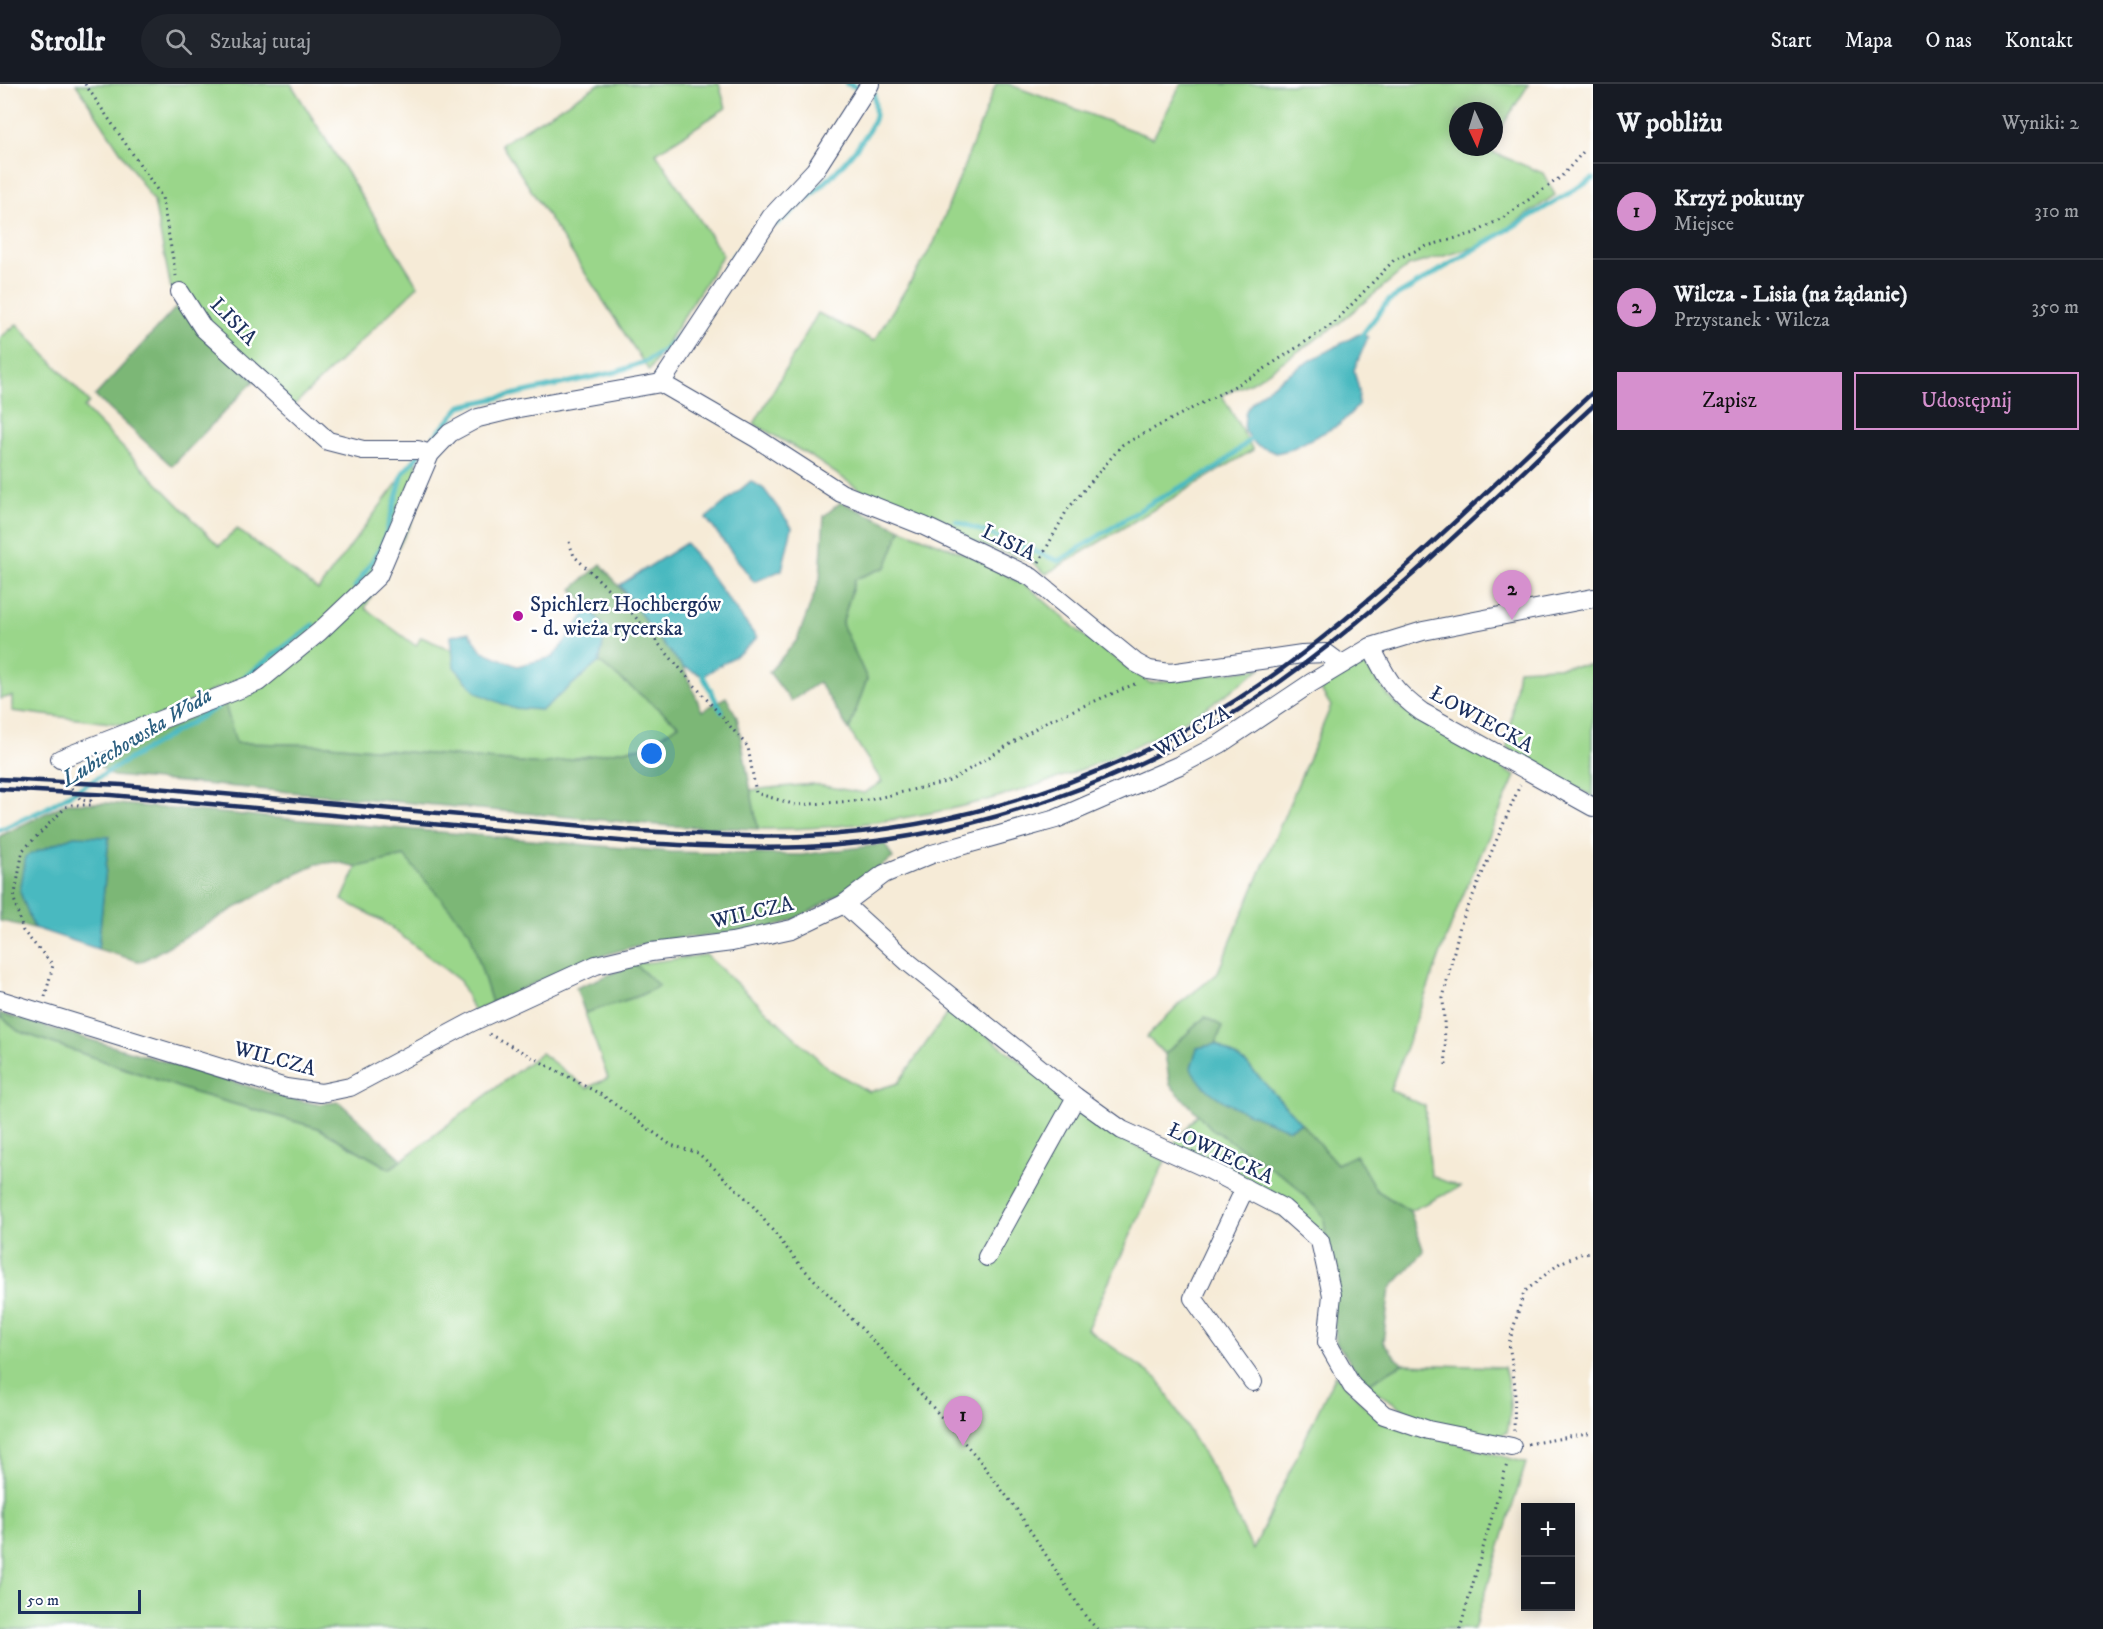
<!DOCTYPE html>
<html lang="pl">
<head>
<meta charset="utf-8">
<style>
	body { margin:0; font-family:"IM FELL DW Pica",serif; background:#20242c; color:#f1f3f6 }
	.controls { position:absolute; right:18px; bottom:18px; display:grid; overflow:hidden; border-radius:0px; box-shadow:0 3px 15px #0003 }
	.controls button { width:54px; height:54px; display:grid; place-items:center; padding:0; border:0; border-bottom:2px solid #363941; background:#171b24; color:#f1f3f6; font:30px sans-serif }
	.compass { position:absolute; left:1449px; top:18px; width:54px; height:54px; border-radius:50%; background:#171b24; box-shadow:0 3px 15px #0003; rotate:176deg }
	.scale { position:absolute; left:18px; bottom:15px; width:123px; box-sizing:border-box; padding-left:6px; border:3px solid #1b2f5e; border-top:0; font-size:16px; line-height:21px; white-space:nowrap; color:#1b2f5e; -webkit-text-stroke:4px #fff; paint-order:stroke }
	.you { position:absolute; left:652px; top:670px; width:21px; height:21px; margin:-15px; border:4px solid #fff; border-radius:50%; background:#1a73e8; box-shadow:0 0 0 9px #1a73e833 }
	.badge { display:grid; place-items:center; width:39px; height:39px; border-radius:50%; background:#d690ce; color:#111; font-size:20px; font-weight:700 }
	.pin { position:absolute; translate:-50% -50px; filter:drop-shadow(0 2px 3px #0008) }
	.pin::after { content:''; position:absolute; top:32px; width:21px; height:18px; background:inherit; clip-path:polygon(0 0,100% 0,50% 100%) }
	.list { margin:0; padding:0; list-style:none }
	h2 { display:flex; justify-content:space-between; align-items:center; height:78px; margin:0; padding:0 24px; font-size:26px }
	h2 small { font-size:20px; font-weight:400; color:#9ea1a6 }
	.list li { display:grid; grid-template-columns:39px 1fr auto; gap:18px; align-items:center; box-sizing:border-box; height:96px; padding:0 24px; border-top:2px solid #363941 }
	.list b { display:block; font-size:22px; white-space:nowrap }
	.list p { margin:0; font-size:20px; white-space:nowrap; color:#9ea1a6 }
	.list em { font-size:20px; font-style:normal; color:#9ea1a6 }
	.actions { display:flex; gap:12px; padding:18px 24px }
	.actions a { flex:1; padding:14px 0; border:2px solid #d690ce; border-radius:0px; text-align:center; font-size:21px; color:#d690ce }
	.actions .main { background:#d690ce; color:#111 }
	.icon { flex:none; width:33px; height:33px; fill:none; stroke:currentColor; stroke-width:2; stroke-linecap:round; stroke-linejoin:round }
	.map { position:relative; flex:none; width:1593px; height:1545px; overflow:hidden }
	header { display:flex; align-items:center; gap:36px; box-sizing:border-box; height:84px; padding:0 30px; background:#171b24; border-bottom:2px solid #363941 }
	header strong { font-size:28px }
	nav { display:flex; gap:33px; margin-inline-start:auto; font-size:21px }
	.search { width:420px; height:54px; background:#20242c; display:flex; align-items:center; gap:15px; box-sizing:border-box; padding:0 21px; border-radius:33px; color:#9ea1a6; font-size:22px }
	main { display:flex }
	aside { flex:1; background:#171b24 }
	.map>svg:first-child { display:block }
</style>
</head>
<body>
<header>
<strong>Strollr</strong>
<div class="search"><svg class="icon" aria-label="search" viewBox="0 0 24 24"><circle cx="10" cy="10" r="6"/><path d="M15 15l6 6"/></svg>Szukaj tutaj</div>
<nav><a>Start</a><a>Mapa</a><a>O nas</a><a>Kontakt</a></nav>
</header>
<main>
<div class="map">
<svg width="1593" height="1545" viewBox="0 0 1593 1545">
	<rect width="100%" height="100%" fill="#fff"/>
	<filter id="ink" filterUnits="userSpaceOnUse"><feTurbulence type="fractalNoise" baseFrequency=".0167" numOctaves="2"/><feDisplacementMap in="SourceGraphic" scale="12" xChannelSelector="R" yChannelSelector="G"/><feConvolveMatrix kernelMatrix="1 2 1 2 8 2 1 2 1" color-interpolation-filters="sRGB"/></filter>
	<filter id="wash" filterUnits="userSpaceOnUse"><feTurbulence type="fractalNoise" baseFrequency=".008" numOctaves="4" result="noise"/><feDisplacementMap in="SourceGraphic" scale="24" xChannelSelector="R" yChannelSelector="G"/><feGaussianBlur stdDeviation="1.35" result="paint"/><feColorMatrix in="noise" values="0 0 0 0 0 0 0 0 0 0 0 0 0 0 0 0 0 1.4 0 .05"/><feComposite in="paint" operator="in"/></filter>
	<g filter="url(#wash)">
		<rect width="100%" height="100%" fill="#f6ebd7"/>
		<!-- green -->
		<g fill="#9ad68a" stroke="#5a8274" stroke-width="1.5">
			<polygon points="76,0 291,0 418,202 287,328 179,220 171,205 154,118"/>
			<polygon points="599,0 719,0 726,24 656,69 723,171 649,287 501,60"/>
			<polygon points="996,0 1008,0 1153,54 1181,0 1529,0 1494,55 1494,27 1458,27 1458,63 1489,63 1487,66 1543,89 1555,111 1483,161 1408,182 1338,240 1256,296 1222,311 1253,366 1046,490 1031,477 984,462 862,407 810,372 754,340 818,229 874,257 934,159"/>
			<path d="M17,240L89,318L84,324L219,462L237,445L318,506L417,372V385L429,390L410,442L365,524L416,562L421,553L452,566C458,610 503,623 542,626L599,578L679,641L642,663L542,680L329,661L235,659L224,616L217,604L174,627L135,642L12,627V612L0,615V254Z"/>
			<path d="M901,445L973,473L1030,504L1083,551L1150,599L1261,584C1128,692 927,747 758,745L750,706L812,700L864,709L882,698L849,646L867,595L842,540L855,495L886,483Z"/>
			<polygon points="1354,581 1365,581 1395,620 1515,692 1458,823 1390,1006 1425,1022 1431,1092 1460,1103 1410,1127 1376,1106 1356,1072 1337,1080 1247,980 1216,960 1222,942 1205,933 1165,970 1147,953 1180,919 1217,890 1331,622 1321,606"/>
			<polygon points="1593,581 1593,713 1507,664 1518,585"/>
			<polygon points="405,772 470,848 492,919 474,928 460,897 381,836 342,816 357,783"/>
			<polygon points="706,871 829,985 869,1008 898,999 951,924 1116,1051 1165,1077 1087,1245 1158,1295 1217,1393 1253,1466 1335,1291 1380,1337 1526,1379 1474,1545 0,1545 0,932 18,947 192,1008 318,1044 390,1085 541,969 587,1004 608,994 585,929 639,912 658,901 635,880"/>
			<polygon points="1198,1030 1211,1044 1292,1098 1324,1133 1327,1161 1172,1062"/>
			<path d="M1402,1280L1504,1283C1510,1305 1513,1326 1507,1348L1495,1355L1419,1335L1366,1301Z"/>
		</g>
		<!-- forest -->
		<g fill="#7bb776" stroke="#4b736a" stroke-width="1.5">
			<polygon points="179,220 254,297 172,382 95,312"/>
			<polygon points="841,418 901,445 886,483 855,495 842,540 867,595 849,646 819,598 791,617 769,588 797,556 820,495 824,432"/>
			<polygon points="601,480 683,583 702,627 726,613 737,633 758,745 670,742 113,692 95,678 117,661 224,616 236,659 329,661 542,680 642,663 679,641 599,578 606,545 572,505"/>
			<path d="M67,719H106L670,768L801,771L885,760L893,774C860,796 828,820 792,836C747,857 695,848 649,859C593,871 543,895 492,919L470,848L404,772L357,783L336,778L316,780L279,799L141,878L98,865L109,753L20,808L34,844L0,837V752Z"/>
			<polygon points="635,880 659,902 639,912 585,929 576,904"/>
			<polygon points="0,929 281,1012 316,1020 339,1018 402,1075 390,1085 318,1044 192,1008 18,947 0,932"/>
			<polygon points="1205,933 1222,942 1216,960 1197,964 1232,1021 1288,1045 1301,1039 1337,1080 1356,1071 1376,1106 1410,1127 1424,1168 1390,1205 1383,1258 1402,1280 1366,1301 1336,1258 1324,1133 1292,1098 1211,1044 1170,1001 1165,970"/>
		</g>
		<!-- water -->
		<g fill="#4ab9c0" stroke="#32748f" stroke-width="1.5">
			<path d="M1359,250L1368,253L1354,286L1359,306L1358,322L1339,341L1289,366L1276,369L1256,361L1244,346C1245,341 1244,332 1246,327C1258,302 1333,264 1359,250Z"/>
			<polygon points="751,397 764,405 792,443 782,486 754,498 706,434"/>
			<polygon points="686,459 757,554 740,569 703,592 683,583 654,549 620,501"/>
			<polygon points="590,524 606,546 599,578 542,626 512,624 477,609 454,583 451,552 469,548 482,567 517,582 553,573"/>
			<polygon points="74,752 109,753 98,865 34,844 20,808 26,772"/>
			<path d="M1216,960L1247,980L1301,1039L1288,1045C1254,1031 1207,1018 1191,984L1197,964Z"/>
		</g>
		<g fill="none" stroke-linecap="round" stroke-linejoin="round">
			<!-- stream -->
			<g stroke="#4ab9c0" stroke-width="5">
				<path d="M776,140C807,117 858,72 874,36C877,29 874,17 874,9L847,0"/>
				<polyline points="716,201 735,170 742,165"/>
				<polyline points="1359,255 1388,217 1593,95"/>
				<polyline points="435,352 461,322 616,288 647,277 664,266 690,241"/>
				<polyline points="956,437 1059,477 1151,419 1217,384 1256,351"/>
				<polyline points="355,503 383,460 403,389 419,371"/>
				<polyline points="703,592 722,628"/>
				<polyline points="237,599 313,541"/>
				<polyline points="0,746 45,725 219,622"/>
			</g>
		</g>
	</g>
	<g filter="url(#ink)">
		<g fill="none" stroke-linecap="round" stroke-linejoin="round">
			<defs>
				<g id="minor">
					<polyline points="180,208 203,244 328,357 363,366 418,366 430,370"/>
					<polyline points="661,299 771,133 815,86 870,0"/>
					<path d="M1371,563C1387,595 1393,607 1422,628L1593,723"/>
					<polyline points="60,675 258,598 319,548 378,492 430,370 450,349 478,334 519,324 661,299 756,354 841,409 924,442 1031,493 1136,579 1149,586 1170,589 1302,570 1326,569 1341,580"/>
					<polyline points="844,820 909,879 1076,1013 1122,1046 1208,1085 1283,1124 1320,1157 1332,1211 1327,1258 1352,1302 1384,1331 1428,1346 1512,1363"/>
					<polyline points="0,916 286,1004 321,1009 350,1003 470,939 596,881 651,868 732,858 792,845 844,820 884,790 932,770 1056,735 1180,681 1220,660 1311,599 1371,563 1423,547 1593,514"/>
					<polyline points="1245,1104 1193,1214 1253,1298"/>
					<polyline points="987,1173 1076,1013"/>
				</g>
			</defs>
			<!-- minor casing -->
			<use href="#minor" stroke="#3c4b70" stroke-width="20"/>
			<!-- path -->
			<g stroke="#3c4b70" stroke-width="3" stroke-dasharray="1.5 4.5" stroke-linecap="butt">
				<polyline points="85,0 162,113 176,192"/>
				<polyline points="569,458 574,472 625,521 748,663 756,709 796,721 869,716 950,697 1046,638 1137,599"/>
				<polyline points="1039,478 1067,426 1122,361 1252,293 1334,239 1394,176 1427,162 1475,149 1504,133 1561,93 1583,68"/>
				<polyline points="45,913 53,881 23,847 14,815 23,766 68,721 91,721 91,717 81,716 62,692"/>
				<polyline points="489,950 602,1011 671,1061 698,1069 749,1117 800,1181 881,1265 977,1373 1017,1426 1086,1533 1097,1545"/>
				<polyline points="1446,981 1443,914 1460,842 1520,701"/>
				<polyline points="1514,1347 1515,1302 1509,1259 1524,1208 1560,1179 1583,1169 1593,1168"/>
				<polyline points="1528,1360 1593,1349"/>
				<polyline points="1460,1545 1507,1380"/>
			</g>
			<!-- minor -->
			<use href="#minor" stroke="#fff" stroke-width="18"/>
			<!-- rail -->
			<g stroke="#1b2f5e" stroke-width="4.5">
				<path d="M0,695L122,701L641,747C696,750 751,754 806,752C983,745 1164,677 1303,569C1406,489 1498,396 1593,308"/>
				<path d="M0,705L111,711L642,759C697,762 752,765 806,763C971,757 1148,693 1281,597C1393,517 1492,416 1593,322"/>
			</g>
		</g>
	</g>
	<!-- markers -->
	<circle fill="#b5179e" stroke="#fff" stroke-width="2" cx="518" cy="532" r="6"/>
	<g text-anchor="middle" stroke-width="5" stroke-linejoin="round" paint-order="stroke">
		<!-- street labels -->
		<g font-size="21" fill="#1b2f5e" stroke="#fff">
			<text transform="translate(234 237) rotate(46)" y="7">LISIA</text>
			<text transform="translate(1009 458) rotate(26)" y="7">LISIA</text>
			<text transform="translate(1482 635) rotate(29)" y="7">ŁOWIECKA</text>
			<text transform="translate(1192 647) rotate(-29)" y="7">WILCZA</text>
			<text transform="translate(752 828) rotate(-13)" y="7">WILCZA</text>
			<text transform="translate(275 974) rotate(15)" y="7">WILCZA</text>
			<text transform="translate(1221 1069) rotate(26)" y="7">ŁOWIECKA</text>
		</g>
		<!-- poi labels -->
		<g font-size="21" fill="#1b2f5e" stroke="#fff" text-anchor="start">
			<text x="530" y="527">Spichlerz Hochbergów<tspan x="530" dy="24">- d. wieża rycerska</tspan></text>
		</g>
		<!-- water labels -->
		<g font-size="22" font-style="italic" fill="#2b5f80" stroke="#fff">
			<text transform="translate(136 652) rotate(-31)" y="8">Lubiechowska Woda</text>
		</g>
	</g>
</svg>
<div class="controls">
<button>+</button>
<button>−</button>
</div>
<svg class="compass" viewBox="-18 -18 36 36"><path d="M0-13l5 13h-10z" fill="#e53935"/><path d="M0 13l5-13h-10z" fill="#9ea1a6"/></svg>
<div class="scale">50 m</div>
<div class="you"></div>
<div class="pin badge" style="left:963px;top:1362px">1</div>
<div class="pin badge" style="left:1512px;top:536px">2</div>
</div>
<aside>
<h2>W pobliżu<small>Wyniki: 2</small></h2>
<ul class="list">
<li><span class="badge">1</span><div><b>Krzyż pokutny</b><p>Miejsce</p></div><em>310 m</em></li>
<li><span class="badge">2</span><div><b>Wilcza - Lisia (na żądanie)</b><p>Przystanek · Wilcza</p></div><em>350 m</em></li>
</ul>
<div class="actions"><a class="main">Zapisz</a><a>Udostępnij</a></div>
</aside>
</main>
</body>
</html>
